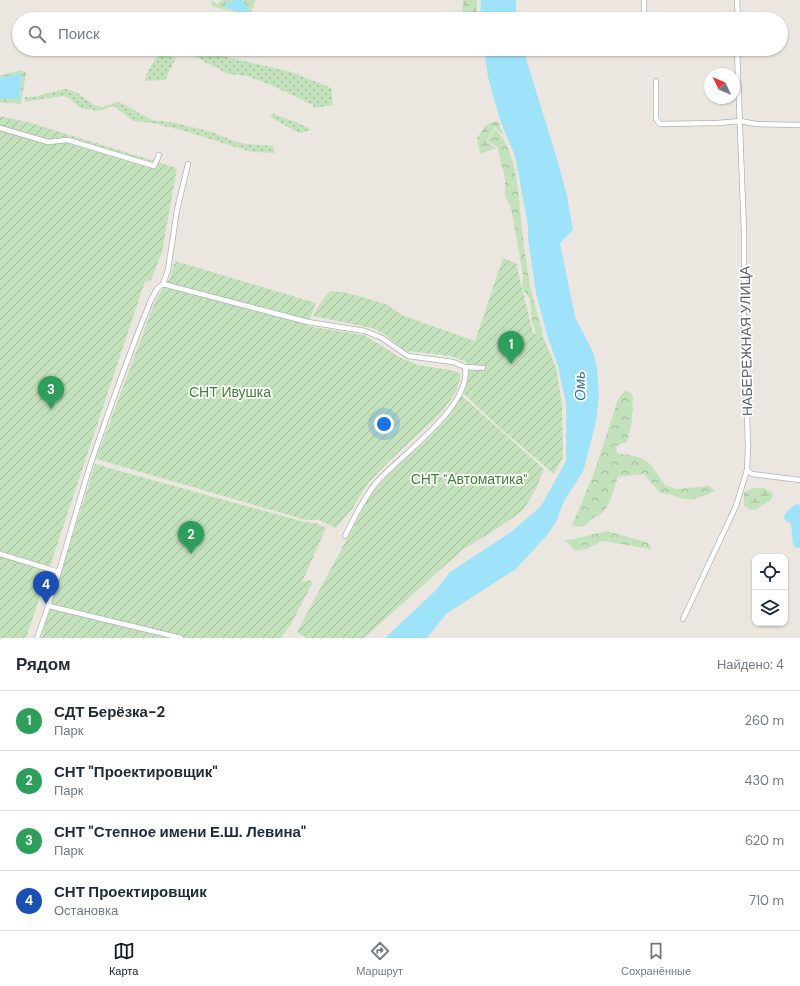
<!DOCTYPE html>
<html lang="ru">
<head>
<meta charset="utf-8">
<style>
	body { margin:0; font-family:"DM Sans",sans-serif; background:#f6f6f7; color:#1f2937 }
	.controls { position:absolute; right:12px; bottom:12px; display:grid; overflow:hidden; border-radius:8px; box-shadow:0 1px 3px #0004 }
	.controls button { width:36px; height:36px; display:grid; place-items:center; padding:0; border:0; border-bottom:1px solid #e0e1e3; background:#fff; color:#1f2937; font:20px sans-serif }
	.compass { position:absolute; left:704px; top:68px; width:36px; height:36px; border-radius:50%; background:#fff; box-shadow:0 1px 3px #0004; rotate:314deg }
	.you { position:absolute; left:384px; top:424px; width:14px; height:14px; margin:-10px; border:3px solid #fff; border-radius:50%; background:#1a73e8; box-shadow:0 0 0 6px #1a73e833 }
	.badge { display:grid; place-items:center; width:26px; height:26px; border-radius:50%; background:#111827; color:#fff; font-size:13px; font-weight:700 }
	.pin { position:absolute; translate:-50% -33px; filter:drop-shadow(0 1px 2px #0008) }
	.pin::after { content:''; position:absolute; top:21px; width:14px; height:12px; background:inherit; clip-path:polygon(0 0,100% 0,50% 100%) }
	.list { margin:0; padding:0; list-style:none }
	h2 { display:flex; justify-content:space-between; align-items:center; height:52px; margin:0; padding:0 16px; font-size:17px }
	h2 small { font-size:13px; font-weight:400; color:#747a83 }
	.list li { display:grid; grid-template-columns:26px 1fr auto; gap:12px; align-items:center; box-sizing:border-box; height:60px; padding:0 16px; border-top:1px solid #e0e1e3 }
	.list b { display:block; font-size:15px; white-space:nowrap }
	.list p { margin:0; font-size:13px; white-space:nowrap; color:#747a83 }
	.list em { font-size:13px; font-style:normal; color:#747a83 }
	.icon { flex:none; width:22px; height:22px; fill:none; stroke:currentColor; stroke-width:2; stroke-linecap:round; stroke-linejoin:round }
	.map { position:relative; flex:none; width:800px; height:638px; overflow:hidden }
	.search { position:absolute; background:#fff; box-shadow:0 1px 3px #0004; left:12px; right:12px; top:12px; height:44px; display:flex; align-items:center; gap:10px; box-sizing:border-box; padding:0 14px; border-radius:22px; color:#747a83; font-size:15px }
	.sheet { height:292px; background:#fff }
	nav { display:flex; justify-content:space-around; align-items:center; box-sizing:border-box; height:56px; border-top:1px solid #e0e1e3; background:#fff; font-size:11px; color:#747a83 }
	nav a { display:grid; justify-items:center; gap:2px }
	nav .on { color:#111827 }
	.map>svg:first-child { display:block }
</style>
</head>
<body>
<div class="map">
<svg width="800" height="638" viewBox="0 0 800 638">
	<defs>
		<pattern id="grass-dots" width="8" height="8" patternUnits="userSpaceOnUse"><rect width="8" height="8" fill="#c3e2bc"/><path d="M2 2h.1M6 6h.1" fill="none" stroke="#a1ba9c" stroke-width="1.8" stroke-linecap="round"/></pattern>
		<pattern id="forest-crowns" width="20" height="18" patternUnits="userSpaceOnUse"><rect width="20" height="18" fill="#c3e2bc"/><path d="M2 6a3 3 0 1 1 6 0M12 15a3 3 0 1 1 6 0" fill="none" stroke="#a1ba9c"/></pattern>
		<pattern id="wetland-marsh" width="20" height="14" patternUnits="userSpaceOnUse"><rect width="20" height="14" fill="#c3e2bc"/><path d="M1 5h8M5 5V1M11 12h8M15 12V8" fill="none" stroke="#a1ba9c"/></pattern>
		<pattern id="garden-furrows" width="10" height="10" patternUnits="userSpaceOnUse"><rect width="10" height="10" fill="#c3e2bc"/><path d="M-1 1l2-2M0 10L10 0M9 11l2-2" fill="none" stroke="#a1ba9c"/></pattern>
	</defs>
	<rect width="100%" height="100%" fill="#ebe7e0"/>
	<!-- grass -->
	<g fill="url(#grass-dots)">
		<polygon points="166,49 202,49 214,54 292,72 331,88 333,105 314,108 313,105 269,84 247,76 228,74 196,57"/>
		<polygon points="158,54 176,58 165,80 145,81 146,75"/>
		<path d="M65,89C81,91 90,106 101,107C107,107 113,103 119,102L152,120L176,123L212,132L236,142L247,144L273,146L275,153L252,152L184,131L153,123L133,121L114,106L98,111L80,108L69,98L63,96L25,102V97H33Z"/>
		<polygon points="273,114 296,122 312,130 299,133 270,117"/>
	</g>
	<!-- forest -->
	<g fill="url(#forest-crowns)">
		<path d="M495,129C518,150 519,201 522,230C524,246 526,263 529,279C532,298 539,316 543,335L537,338L532,322L530,299L522,288L523,275L511,208L505,196V178L497,147L487,141Z"/>
		<path d="M626,390L633,395L632,422L627,442L616,446L617,453C649,458 648,459 665,485L676,489L709,486L715,491C706,495 694,501 684,499C674,497 671,493 660,493L644,474L618,477C614,487 611,506 601,514C599,516 595,516 593,518C585,524 583,530 572,525L594,473L618,399Z"/>
		<path d="M607,531L649,543L651,549L602,541L587,549L575,551L565,540C579,539 592,534 607,531Z"/>
	</g>
	<!-- wetland -->
	<g fill="url(#wetland-marsh)">
		<polygon points="212,0 217,4 223,0 238,0 225,3 225,7 235,12 249,10 242,0 256,0 250,16 211,6"/>
		<polygon points="463,0 477,0 477,19 462,19"/>
		<polygon points="21,70 26,73 21,104 0,102 0,99 19,99 22,73 0,78 0,76"/>
		<polygon points="498,121 503,135 495,127 486,142 496,148 480,154 477,138 487,124"/>
		<polygon points="764,488 772,492 773,495 771,500 755,510 749,509 744,505 744,493 749,489"/>
	</g>
	<!-- garden -->
	<g fill="url(#garden-furrows)">
		<polygon points="0,116 31,123 177,168 162,252 151,280 145,282 141,293 26,638 0,638"/>
		<polygon points="503,258 516,263 533,333 543,337 556,367 562,405 563,457 554,474 502,430 463,393 469,372 467,362 450,356 406,351 384,334 372,328 313,316 321,302 330,291 344,292 386,304 404,316 475,341"/>
		<polygon points="175,261 316,303 307,326 364,335 401,358 418,365 455,371 461,375 456,392 441,413 388,462 369,482 352,509 336,528 319,520 306,520 96,459 156,299 170,278"/>
		<polygon points="461,395 544,469 536,489 524,509 507,522 461,551 364,638 307,638 297,632 371,494 393,469 424,443 446,420"/>
		<polygon points="95,464 304,522 316,523 326,528 302,582 311,580 312,584 291,624 281,638 41,638"/>
	</g>
	<!-- water -->
	<g fill="#9fe3fb">
		<polygon points="238,0 242,0 249,10 248,16 225,7 225,3"/>
		<polygon points="481,0 516,0 516,19 480,19"/>
		<polygon points="484,49 523,49 558,162 567,196 573,230 560,243 575,317 593,352 597,367 599,395 596,422 583,472 565,499 556,522 548,534 516,569 446,614 427,638 385,638 435,591 450,572 511,532 541,506 566,461 566,404 558,366 547,335 536,293 528,239 528,225 515,156 500,120 488,77"/>
		<polygon points="22,73 19,99 0,99 0,78"/>
		<path d="M797,504L800,505V548H796L793,544L791,524L784,519C784,513 791,507 797,504Z"/>
	</g>
	<g fill="none" stroke-linecap="round" stroke-linejoin="round">
		<defs>
			<g id="minor">
				<polyline points="644,0 644,12 650,18 738,16"/>
				<polyline points="737,0 738,19"/>
				<polyline points="656,81 656,119 660,124 718,123 740,121 756,124 800,125"/>
				<polyline points="0,128 48,142 68,140 154,166 159,155"/>
				<polyline points="163,284 308,322 365,331 382,338 408,356 453,362 465,367 483,368"/>
				<polyline points="747,470 752,474 800,480"/>
				<path d="M345,536C354,518 363,499 376,483C398,457 473,406 465,367"/>
				<polyline points="0,554 59,572"/>
				<polyline points="49,606 181,638"/>
				<polyline points="683,619 736,506 747,470 748,447 744,318 744,233 737,49"/>
				<path d="M37,638C58,582 72,523 90,466C109,410 129,354 151,300L157,289L163,284L168,270L177,210L188,164"/>
			</g>
		</defs>
		<!-- minor casing -->
		<use href="#minor" stroke="#b0b4b7" stroke-width="6"/>
		<!-- minor -->
		<use href="#minor" stroke="#fff" stroke-width="4.5"/>
	</g>
	<g text-anchor="middle" stroke-width="3.5" stroke-linejoin="round" paint-order="stroke">
		<!-- street labels -->
		<g font-size="14" fill="#585d60" stroke="#fff">
			<text transform="translate(746 341) rotate(-91)" y="5">НАБЕРЕЖНАЯ УЛИЦА</text>
		</g>
		<!-- park labels -->
		<g font-size="14" fill="#408137" stroke="#fff">
			<text x="230" y="397">СНТ Ивушка</text>
			<text x="469" y="484">СНТ "Автоматика"</text>
		</g>
		<!-- water labels -->
		<g font-size="15" font-style="italic" fill="#3a799b" stroke="#fff">
			<text transform="translate(580 386) rotate(-92)" y="5">Омь</text>
		</g>
	</g>
</svg>
<div class="controls">
<button><svg class="icon" aria-label="locate" viewBox="0 0 24 24"><circle cx="12" cy="12" r="6"/><path d="M12 2v4M12 18v4M2 12h4M18 12h4"/></svg></button>
<button><svg class="icon" aria-label="layers" viewBox="0 0 24 24"><path d="M12 4l9 5-9 5-9-5zM3 14l9 5 9-5"/></svg></button>
</div>
<svg class="compass" viewBox="-18 -18 36 36"><path d="M0-13l5 13h-10z" fill="#e53935"/><path d="M0 13l5-13h-10z" fill="#747a83"/></svg>
<div class="you"></div>
<div class="pin badge" style="left:511px;top:364px;background:#2e9e5b">1</div>
<div class="pin badge" style="left:191px;top:554px;background:#2e9e5b">2</div>
<div class="pin badge" style="left:51px;top:409px;background:#2e9e5b">3</div>
<div class="pin badge" style="left:46px;top:604px;background:#1a4fb4">4</div>
<div class="search"><svg class="icon" aria-label="search" viewBox="0 0 24 24"><circle cx="10" cy="10" r="6"/><path d="M15 15l6 6"/></svg>Поиск</div>
</div>
<section class="sheet">
<h2>Рядом<small>Найдено: 4</small></h2>
<ul class="list">
<li><span class="badge" style="background:#2e9e5b">1</span><div><b>СДТ Берёзка-2</b><p>Парк</p></div><em>260 m</em></li>
<li><span class="badge" style="background:#2e9e5b">2</span><div><b>СНТ &quot;Проектировщик&quot;</b><p>Парк</p></div><em>430 m</em></li>
<li><span class="badge" style="background:#2e9e5b">3</span><div><b>СНТ &quot;Степное имени Е.Ш. Левина&quot;</b><p>Парк</p></div><em>620 m</em></li>
<li><span class="badge" style="background:#1a4fb4">4</span><div><b>СНТ Проектировщик</b><p>Остановка</p></div><em>710 m</em></li>
</ul>
</section>
<nav>
<a class="on"><svg class="icon" aria-label="map" viewBox="0 0 24 24"><path d="M3 6l6-2 6 2 6-2v14l-6 2-6-2-6 2zM9 4v14M15 6v14"/></svg>Карта</a>
<a><svg class="icon" aria-label="directions" viewBox="0 0 24 24"><path d="M12 3l9 9-9 9-9-9zM9 14v-3h6M13 9l2 2-2 2"/></svg>Маршрут</a>
<a><svg class="icon" aria-label="saved" viewBox="0 0 24 24"><path d="M7 4h10v16l-5-4-5 4z"/></svg>Сохранённые</a>
</nav>
</body>
</html>
